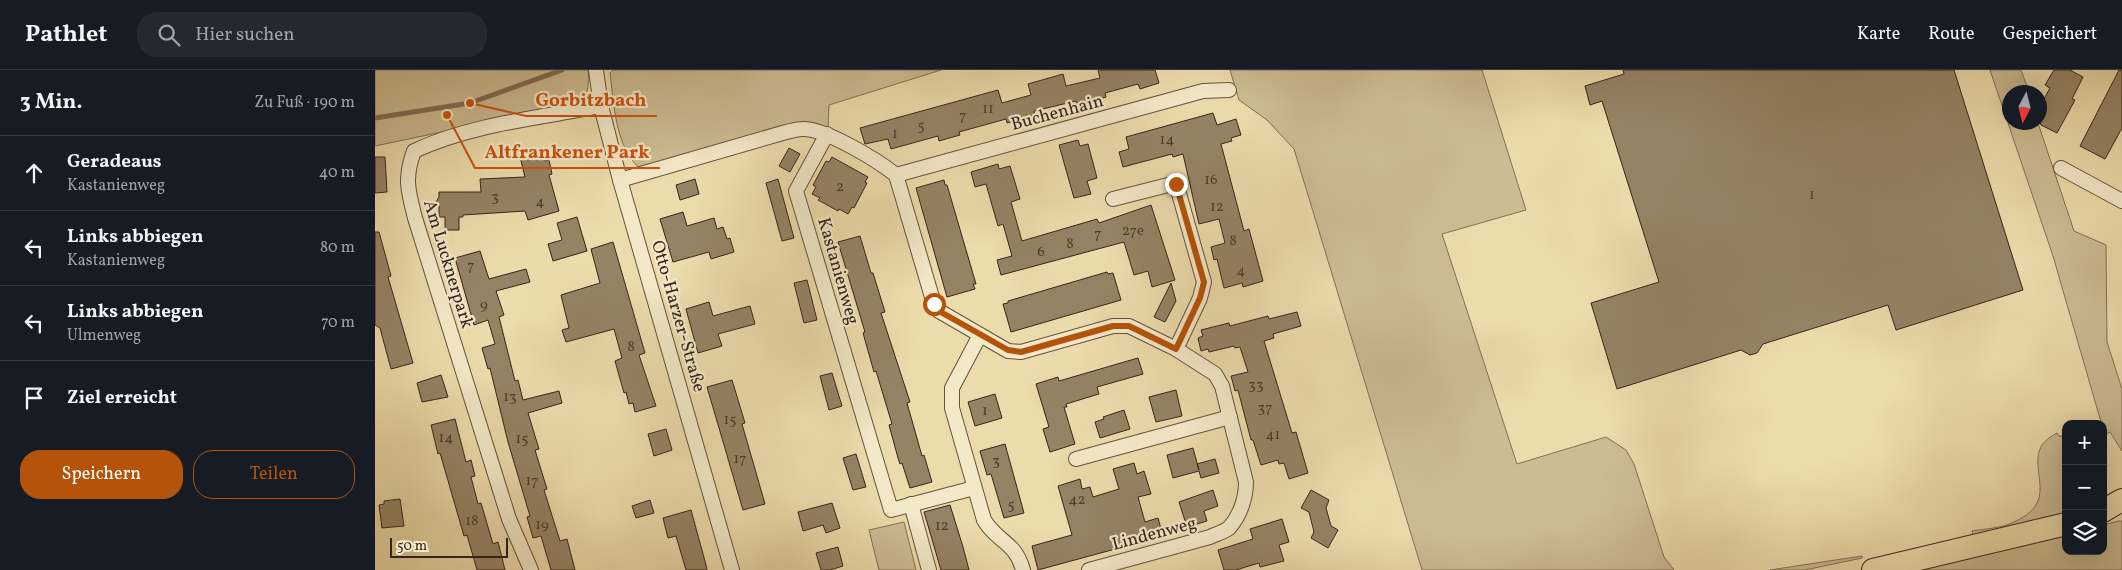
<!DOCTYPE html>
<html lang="de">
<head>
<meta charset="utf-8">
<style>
	body { margin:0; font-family:Vollkorn,serif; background:#242831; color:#f1f3f6 }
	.controls { position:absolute; right:15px; bottom:15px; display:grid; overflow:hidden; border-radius:10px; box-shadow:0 5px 20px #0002 }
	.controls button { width:45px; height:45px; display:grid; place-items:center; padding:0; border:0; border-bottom:1px solid #363941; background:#171b24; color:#f1f3f6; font:25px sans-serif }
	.compass { position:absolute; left:1627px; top:15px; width:45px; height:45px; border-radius:50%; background:#171b24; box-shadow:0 5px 20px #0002; rotate:187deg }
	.scale { position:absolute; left:15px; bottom:12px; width:118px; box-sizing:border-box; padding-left:5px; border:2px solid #372419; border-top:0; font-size:14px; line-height:18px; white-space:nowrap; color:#372419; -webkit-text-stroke:4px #f3e8c8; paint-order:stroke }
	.stop { position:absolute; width:15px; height:15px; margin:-11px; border:4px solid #b45309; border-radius:50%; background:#fff }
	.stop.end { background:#b45309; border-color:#fff; box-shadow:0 1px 5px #0008 }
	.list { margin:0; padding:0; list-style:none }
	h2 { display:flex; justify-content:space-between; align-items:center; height:65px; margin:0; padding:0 20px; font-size:21px }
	h2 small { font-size:16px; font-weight:400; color:#9ea1a6 }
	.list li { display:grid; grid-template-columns:32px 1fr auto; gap:15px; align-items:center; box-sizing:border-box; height:75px; padding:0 20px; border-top:1px solid #363941 }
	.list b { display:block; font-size:19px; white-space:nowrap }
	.list p { margin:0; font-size:16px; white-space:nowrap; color:#9ea1a6 }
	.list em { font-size:16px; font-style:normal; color:#9ea1a6 }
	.actions { display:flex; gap:10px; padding:15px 20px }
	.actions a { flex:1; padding:11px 0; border:1px solid #b45309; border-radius:20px; text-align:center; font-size:18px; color:#b45309 }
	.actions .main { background:#b45309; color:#fff }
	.icon { flex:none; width:28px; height:28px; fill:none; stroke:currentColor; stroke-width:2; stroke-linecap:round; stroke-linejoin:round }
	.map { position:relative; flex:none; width:1747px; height:500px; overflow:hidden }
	header { display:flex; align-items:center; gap:30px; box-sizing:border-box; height:70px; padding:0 25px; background:#171b24; border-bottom:1px solid #363941 }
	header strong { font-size:24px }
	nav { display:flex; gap:28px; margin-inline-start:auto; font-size:18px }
	.search { width:350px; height:45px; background:#242831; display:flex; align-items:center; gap:12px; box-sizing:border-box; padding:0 18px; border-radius:20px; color:#9ea1a6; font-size:19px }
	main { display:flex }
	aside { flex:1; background:#171b24 }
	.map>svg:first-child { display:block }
</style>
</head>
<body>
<header>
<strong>Pathlet</strong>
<div class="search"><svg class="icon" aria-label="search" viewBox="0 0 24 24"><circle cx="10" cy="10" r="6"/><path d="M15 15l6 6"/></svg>Hier suchen</div>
<nav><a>Karte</a><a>Route</a><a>Gespeichert</a></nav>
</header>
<main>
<aside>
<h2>3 Min.<small>Zu Fuß · 190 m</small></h2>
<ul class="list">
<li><svg class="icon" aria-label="ahead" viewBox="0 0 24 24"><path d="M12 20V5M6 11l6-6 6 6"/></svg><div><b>Geradeaus</b><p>Kastanienweg</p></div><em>40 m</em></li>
<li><svg class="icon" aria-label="left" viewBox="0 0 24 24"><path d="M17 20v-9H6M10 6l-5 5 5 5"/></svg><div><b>Links abbiegen</b><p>Kastanienweg</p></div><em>80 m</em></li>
<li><svg class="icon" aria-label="left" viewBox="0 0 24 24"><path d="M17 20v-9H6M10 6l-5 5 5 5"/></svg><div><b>Links abbiegen</b><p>Ulmenweg</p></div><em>70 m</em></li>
<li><svg class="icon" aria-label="arrive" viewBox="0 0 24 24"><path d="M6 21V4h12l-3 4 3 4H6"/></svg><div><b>Ziel erreicht</b></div></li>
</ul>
<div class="actions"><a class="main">Speichern</a><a>Teilen</a></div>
</aside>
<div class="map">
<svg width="1747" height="500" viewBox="0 0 1747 500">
	<rect width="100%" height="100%" fill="#ecdbab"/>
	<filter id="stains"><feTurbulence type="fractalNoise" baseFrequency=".004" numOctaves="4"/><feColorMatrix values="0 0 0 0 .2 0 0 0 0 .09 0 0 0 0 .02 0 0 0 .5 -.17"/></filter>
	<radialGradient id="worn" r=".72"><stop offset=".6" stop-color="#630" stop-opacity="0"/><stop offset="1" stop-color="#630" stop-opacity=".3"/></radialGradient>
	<!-- green -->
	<g fill="#cdbc92" stroke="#827056">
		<path d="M0,0H213C214,14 214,22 205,33L0,76Z"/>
		<path d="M238,0H566L454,35L453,58L264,98C240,75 239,34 235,3Z"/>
		<polygon points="855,0 1107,0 1151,140 1067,164 1142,394 1231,367 1251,380 1259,394 1289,487 1299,500 1047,500 919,79 892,50 864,30"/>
		<polygon points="1615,0 1646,0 1654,22 1634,22 1634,52 1663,53 1699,161 1731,175 1732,272 1747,319 1747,381 1735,362 1731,364 1726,352 1678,186"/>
		<path d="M1682,363L1684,366H1691V448L1599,470L1597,461C1610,459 1627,458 1639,452C1686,431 1652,400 1667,375C1670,370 1677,366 1682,363Z"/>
		<polygon points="1744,451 1747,451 1747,500 1526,500 1691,464 1691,481 1728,481 1728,455"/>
		<polygon points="529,452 541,500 504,500 494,460"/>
		<polygon points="1487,486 1487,488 1430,500 1395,500"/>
	</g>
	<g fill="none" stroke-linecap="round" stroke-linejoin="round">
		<!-- stream -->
		<polyline stroke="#7e6d53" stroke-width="5" points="0,48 95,33 187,0"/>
	</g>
	<!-- building -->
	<g fill="#958365" stroke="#372419">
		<polygon points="723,0 780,0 784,13 765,19 763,14 730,23 731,27 702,35 701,31 659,41 660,45 632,53 631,49 584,62 585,65 564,71 563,66 516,79 513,69 490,74 485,58 623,20 627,33 656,25 653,14 688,4 691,16 725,8"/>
		<polygon points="1248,0 1579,0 1648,220 1521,260 1513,235 1388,274 1382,283 1375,285 1366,280 1242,319 1216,233 1284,212 1227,31 1215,35 1210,16 1249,4"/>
		<polygon points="1679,0 1695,0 1708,7 1697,29 1700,30 1682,63 1666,55 1664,50 1664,38 1675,18 1670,15"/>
		<polygon points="1744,0 1747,0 1747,58 1730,89 1705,76"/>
		<polygon points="838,43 842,55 861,49 866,65 856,68 857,71 846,74 869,161 874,159 888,211 868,217 867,213 849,218 842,189 839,190 836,177 850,173 844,149 824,154 808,84 798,87 797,84 748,97 744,82 754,79 751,67"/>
		<polygon points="703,70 705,76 713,74 722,108 712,111 716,124 699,128 684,75"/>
		<polygon points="165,78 169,91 174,90 177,104 174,105 184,141 153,150 150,141 88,145 88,147 84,147 84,160 70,160 70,147 64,147 64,135 61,132 64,127 64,122 106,122 105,109 150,107 144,83"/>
		<polygon points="414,78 425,84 415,102 404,96"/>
		<polygon points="0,87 10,87 12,122 0,123"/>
		<polygon points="457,87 493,107 490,112 492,113 479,138 477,137 473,144 464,139 463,141 443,130 445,128 437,124 441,117 438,115 451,91 454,92"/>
		<polygon points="623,94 624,99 635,96 645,129 636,132 647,171 722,149 724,153 776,135 800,210 777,217 773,201 759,205 749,172 626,205 622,190 637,186 628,154 623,156 611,114 600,117 596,102"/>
		<polygon points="320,109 324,124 305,130 301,115"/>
		<polygon points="403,109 419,168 407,171 391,113"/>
		<polygon points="569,110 570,115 572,115 601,214 598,214 600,219 572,227 541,118"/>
		<polygon points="308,142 312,156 339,148 342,159 348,157 352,169 355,168 359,182 336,189 334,182 298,192 285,149"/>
		<polygon points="202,147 212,181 178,191 173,174 187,170 182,153"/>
		<polygon points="0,162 4,162 16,206 13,207 38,293 16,299 5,258 0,255"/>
		<polygon points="485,166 496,203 498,203 510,242 506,243 535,332 532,333 547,386 549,385 557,412 535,418 527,393 525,394 523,388 514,355 517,354 501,301 499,302 488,263 490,262 463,172"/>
		<polygon points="238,172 270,283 264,285 281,336 260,342 258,333 254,334 251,322 249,323 240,291 247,288 239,259 191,272 187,260 194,258 186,225 225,213 216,179"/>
		<polygon points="105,181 114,209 151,199 155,212 121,221 129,245 124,247 140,311 143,310 148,330 184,321 187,333 153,343 164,379 160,380 172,419 169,420 185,471 192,469 200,500 176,500 166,466 158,468 152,447 155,446 133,372 115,298 113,299 107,278 120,274 113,250 99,255 80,188"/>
		<polygon points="732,202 733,204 738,203 746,230 636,262 628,234 633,233 633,231"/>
		<polygon points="432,210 442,250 429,253 419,213"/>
		<polygon points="796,213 801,231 790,252 779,247"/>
		<polygon points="334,232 338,246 375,236 380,254 343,264 347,276 323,283 311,239"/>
		<polygon points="922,242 926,256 898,264 899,268 889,271 917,363 921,362 933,403 914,409 909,393 904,394 903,390 886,395 878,370 876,370 863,320 860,321 856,306 873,302 865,277 860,278 859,276 834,282 833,279 826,281 823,268 828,266 826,260 854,253 855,256 893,246 894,249"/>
		<polygon points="763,288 768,304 722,317 724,324 691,334 692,337 689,337 700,374 675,382 668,359 674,357 661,314 683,307 684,311"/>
		<polygon points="457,303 467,336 454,340 445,306"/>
		<polygon points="66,305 73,327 47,332 42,313"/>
		<polygon points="357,310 370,353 367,354 390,434 368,440 332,317"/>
		<polygon points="801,320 807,346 781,352 774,327"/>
		<polygon points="620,324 627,348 600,356 593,332"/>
		<polygon points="749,340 755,359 725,368 720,352 729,349 728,347"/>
		<polygon points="80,349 91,392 96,390 100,406 96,407 103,434 106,433 118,474 123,472 130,500 102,500 92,465 89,466 65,383 63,384 56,355"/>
		<polygon points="291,359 297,380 279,386 273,364"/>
		<polygon points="630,374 649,443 629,448 616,404 612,405 605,381"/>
		<polygon points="818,378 824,400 822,394 840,389 844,403 826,408 824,401 798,408 792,385"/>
		<polygon points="481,384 491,417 478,420 468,388"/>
		<polygon points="759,393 762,404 769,401 776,424 763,427 770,452 783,448 788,466 663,500 657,476 697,465 683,416 705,409 707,419 715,417 718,427 744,419 738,399"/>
		<polygon points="838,420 843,436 829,441 832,451 812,457 804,432"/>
		<polygon points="936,420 954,430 951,438 956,456 963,460 953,478 936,468 939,462 934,442 926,438"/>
		<polygon points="25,429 29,456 7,458 4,435 9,434 9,431"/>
		<polygon points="275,430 279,443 261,448 257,436"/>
		<polygon points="457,433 465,458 451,463 448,455 428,461 423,442"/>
		<polygon points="575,435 588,477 594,500 566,500 549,442"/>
		<polygon points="316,440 331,495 332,500 311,500 301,466 293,468 288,448"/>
		<polygon points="907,449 914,472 904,475 909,491 885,497 884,493 861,500 849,500 843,480 878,469 875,459"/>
		<polygon points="463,477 468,496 455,500 446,500 441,483"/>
	</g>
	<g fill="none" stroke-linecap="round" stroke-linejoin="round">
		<defs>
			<g id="minor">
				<polyline points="221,0 226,36 245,110 357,500"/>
				<polyline points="452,64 421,121 516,440 599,418"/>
				<polyline points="1686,98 1747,131"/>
				<polyline points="521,105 828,21 854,20"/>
				<path d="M245,110L411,62C416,61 422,59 427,59C450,58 502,90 521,105L559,234L564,241L633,281L646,282L738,256H754L801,279L840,304L847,316L871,412C871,428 865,446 854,458C849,462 841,464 835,467L714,500"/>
				<polyline points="738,129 801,113 829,212 825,228 801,279"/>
				<path d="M605,265L577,318V338L609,450C623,473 640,471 648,500"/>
				<polyline points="701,389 855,347"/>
				<polyline points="536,434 554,500"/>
				<path d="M156,500L134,449L40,148C33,121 29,108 39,81C97,54 164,48 226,36"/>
			</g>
			<g id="trunk">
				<polyline points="1728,441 1747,430"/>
				<polyline points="1498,500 1691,454"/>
			</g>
		</defs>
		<!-- minor casing -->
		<use href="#minor" stroke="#64523e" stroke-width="16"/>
		<!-- trunk casing -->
		<use href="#trunk" stroke="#372419" stroke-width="24"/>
		<!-- minor -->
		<use href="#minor" stroke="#f3e8c8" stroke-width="14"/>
		<!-- trunk -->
		<use href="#trunk" stroke="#ecdbab" stroke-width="22"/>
	</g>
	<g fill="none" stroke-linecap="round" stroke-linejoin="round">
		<!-- route -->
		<polyline stroke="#b45309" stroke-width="6" points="559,234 564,241 633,280 646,282 738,256 754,256 801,279 825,228 829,212 801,114"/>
	</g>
	<g text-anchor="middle" stroke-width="4.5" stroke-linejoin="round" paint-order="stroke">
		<!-- number labels -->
		<g font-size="15" fill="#4e3c2c">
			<text x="613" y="43">11</text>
			<text x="588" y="50">7</text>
			<text x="546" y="60">5</text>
			<text x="520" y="68">1</text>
			<text x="792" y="74">14</text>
			<text x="836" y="114">16</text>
			<text x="465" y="121">2</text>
			<text x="1437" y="129">1</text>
			<text x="120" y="131">3</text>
			<text x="165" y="136">4</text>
			<text x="842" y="141">12</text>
			<text x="758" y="165">27e</text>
			<text x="723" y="168">7</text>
			<text x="858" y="175">8</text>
			<text x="695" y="178">8</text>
			<text x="666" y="186">6</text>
			<text x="96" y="200">7</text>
			<text x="866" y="205">4</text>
			<text x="109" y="239">9</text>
			<text x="256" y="281">8</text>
			<text x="881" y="319">33</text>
			<text x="135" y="331">13</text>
			<text x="890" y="342">37</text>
			<text x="610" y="345">1</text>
			<text x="355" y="354">15</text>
			<text x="898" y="369">41</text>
			<text x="71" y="372">14</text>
			<text x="147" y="373">15</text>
			<text x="365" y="393">17</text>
			<text x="621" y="395">3</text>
			<text x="157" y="415">17</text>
			<text x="702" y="434">42</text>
			<text x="636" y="439">5</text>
			<text x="97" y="455">18</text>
			<text x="167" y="459">19</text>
			<text x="567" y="460">12</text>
		</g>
		<!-- street labels -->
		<g font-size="18" fill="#372419" stroke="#f3e8c8">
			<text transform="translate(682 42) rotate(-15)" y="6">Buchenhain</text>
			<text transform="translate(74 194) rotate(73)" y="6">Am Lucknerpark</text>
			<text transform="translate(464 201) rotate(74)" y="6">Kastanienweg</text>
			<text transform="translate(304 246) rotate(74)" y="6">Otto-Harzer-Straße</text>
			<text transform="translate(779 463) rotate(-15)" y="6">Lindenweg</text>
		</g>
	</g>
	<!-- callouts -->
	<path fill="none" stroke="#cd510e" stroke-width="2" d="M95 33L151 46H282M72 45L100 98H285"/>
	<g fill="#cd510e" stroke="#f3e8c8" stroke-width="2">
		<circle cx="95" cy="33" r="5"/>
		<circle cx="72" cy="45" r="5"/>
	</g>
	<g font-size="19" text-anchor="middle" font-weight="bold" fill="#cd510e" stroke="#f3e8c8" stroke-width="4.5" stroke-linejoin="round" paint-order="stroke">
		<text x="216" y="36">Gorbitzbach</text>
		<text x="192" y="88">Altfrankener Park</text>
	</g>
	<rect width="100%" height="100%" filter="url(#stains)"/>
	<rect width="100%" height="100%" fill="url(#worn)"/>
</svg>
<div class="controls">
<button>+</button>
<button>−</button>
<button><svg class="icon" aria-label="layers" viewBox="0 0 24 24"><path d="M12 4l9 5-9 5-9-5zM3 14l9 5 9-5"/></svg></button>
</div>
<svg class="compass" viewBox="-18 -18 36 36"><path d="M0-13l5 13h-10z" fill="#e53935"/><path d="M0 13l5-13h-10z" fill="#9ea1a6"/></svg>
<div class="scale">50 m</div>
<div class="stop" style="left:559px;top:234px"></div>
<div class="stop end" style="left:801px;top:114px"></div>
</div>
</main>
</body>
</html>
